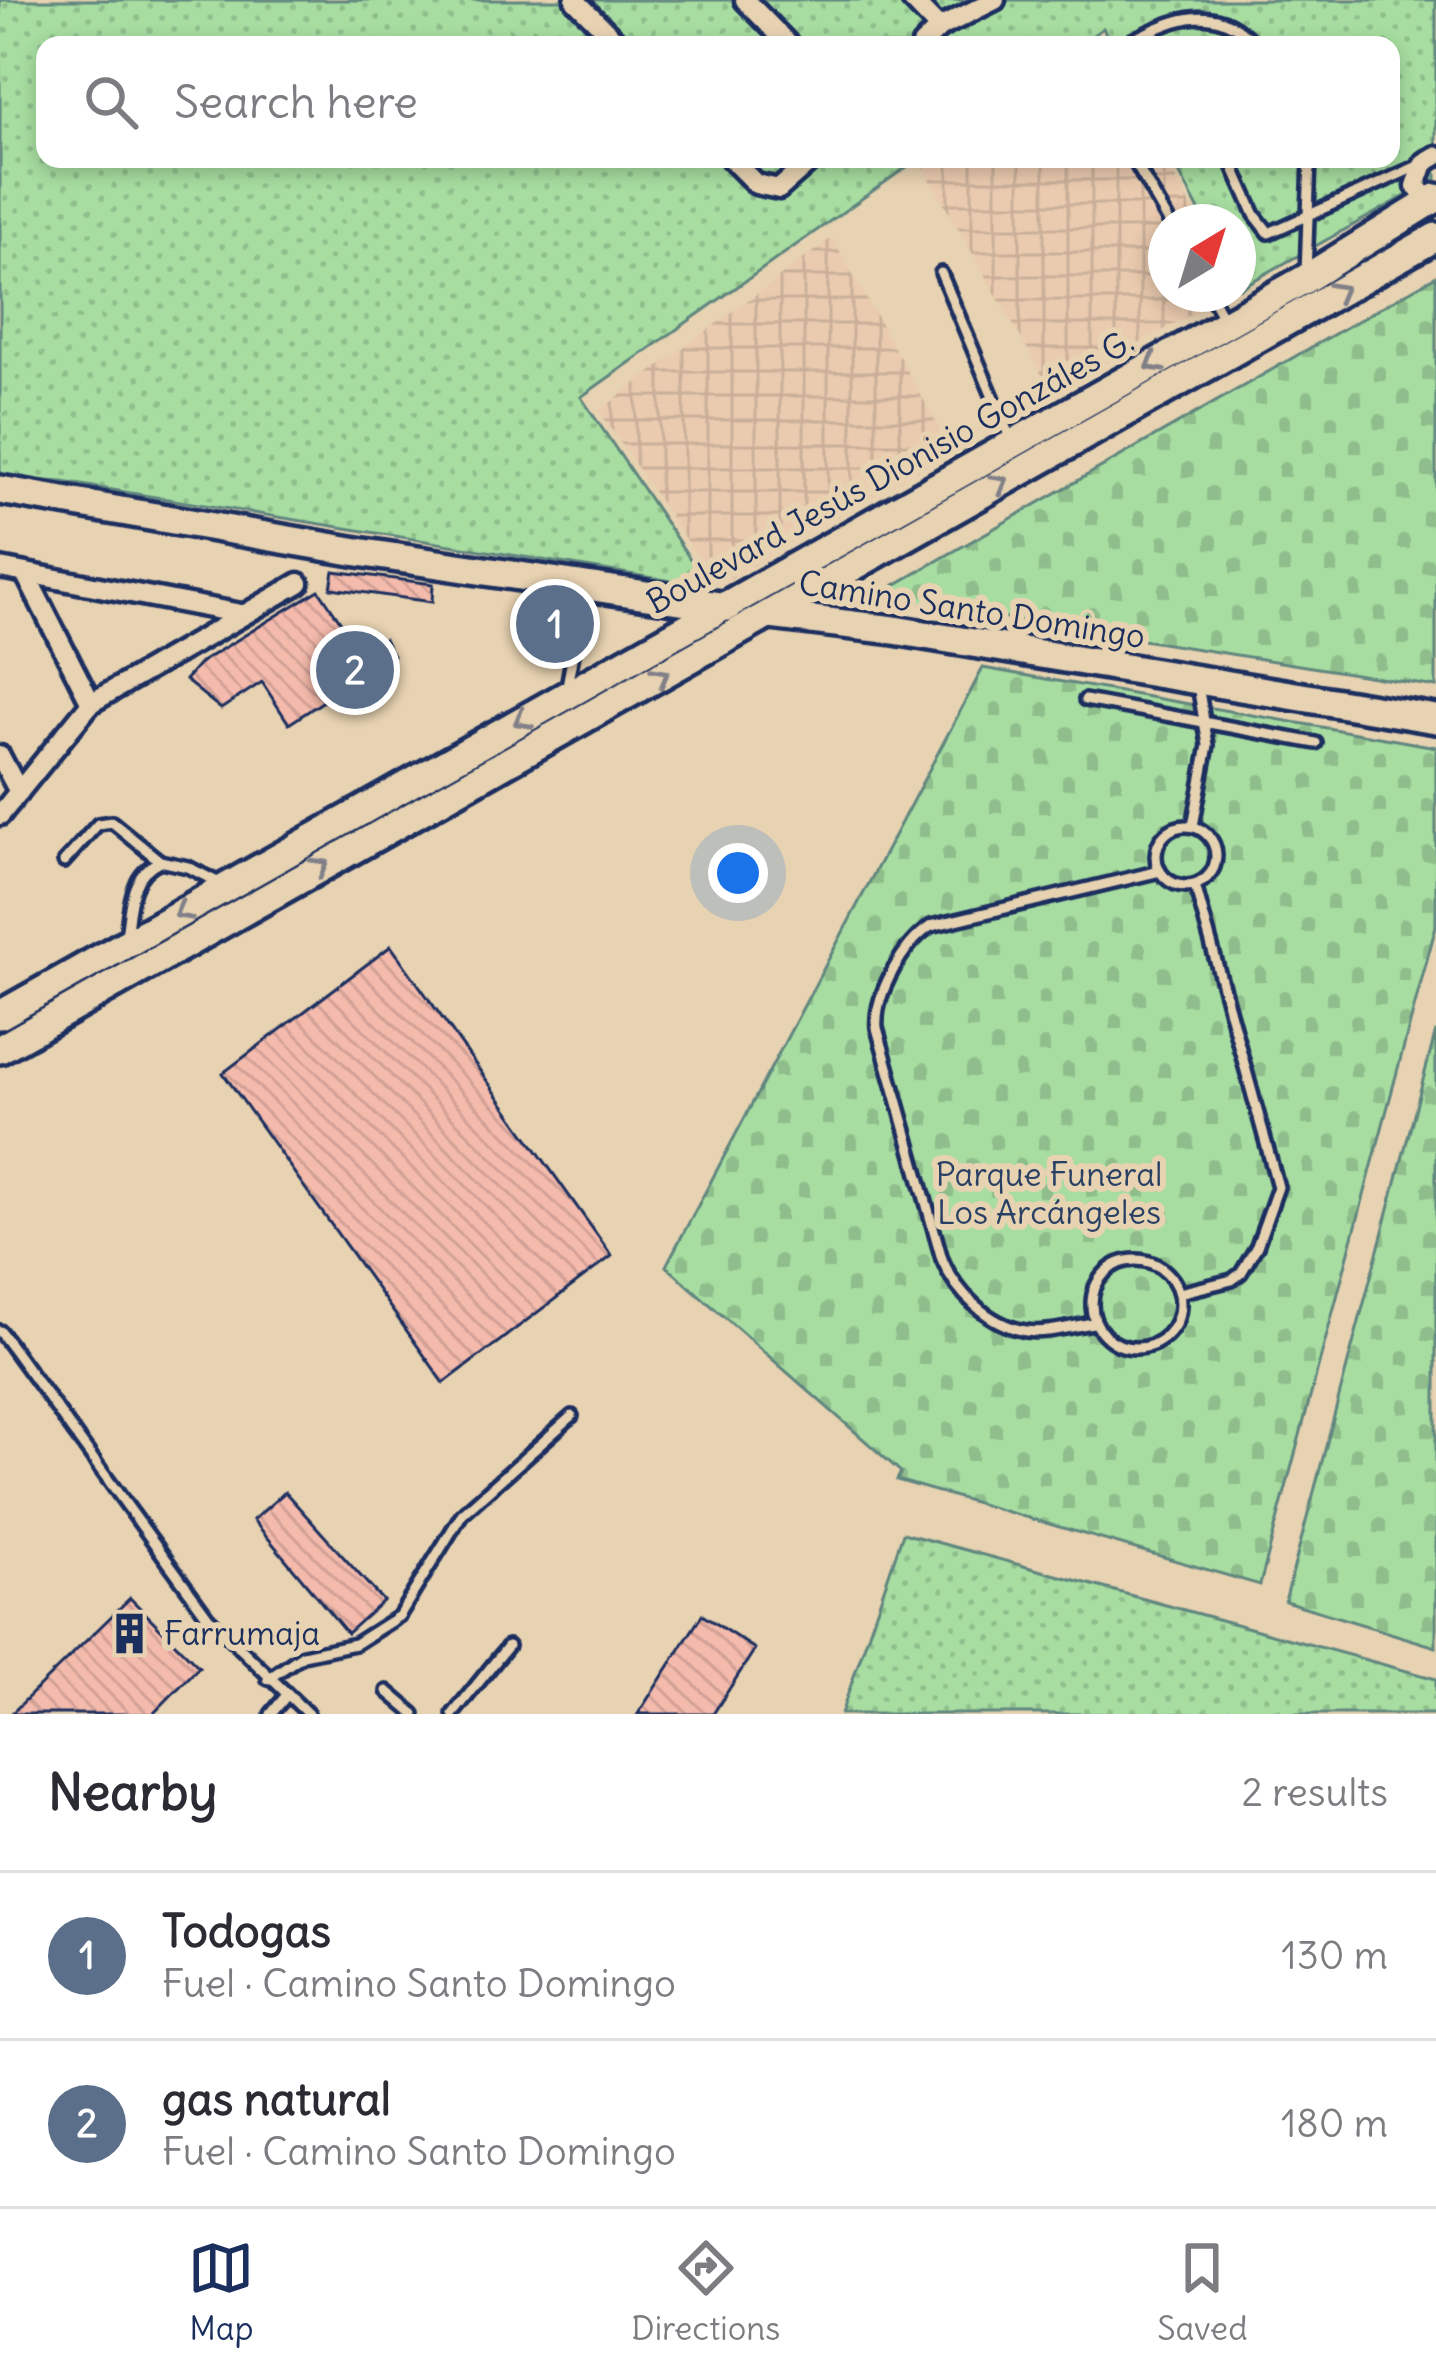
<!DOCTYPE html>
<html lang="en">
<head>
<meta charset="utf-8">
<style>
	body { margin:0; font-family:Delius,sans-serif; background:#f7f7f7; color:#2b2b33 }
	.compass { position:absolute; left:1148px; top:204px; width:108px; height:108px; border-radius:50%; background:#fff; box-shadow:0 6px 18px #0003; rotate:38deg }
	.you { position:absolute; left:738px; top:873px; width:42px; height:42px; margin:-30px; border:9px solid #fff; border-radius:50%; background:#1a73e8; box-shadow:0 0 0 18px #1a73e833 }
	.badge { display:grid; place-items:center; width:78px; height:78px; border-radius:50%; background:#1b2f5e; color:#fff; font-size:39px; font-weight:700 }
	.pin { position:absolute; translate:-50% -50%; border:6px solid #fff; box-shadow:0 3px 12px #0006 }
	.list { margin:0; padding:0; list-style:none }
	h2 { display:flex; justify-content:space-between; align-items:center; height:156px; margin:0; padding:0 48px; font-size:51px }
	h2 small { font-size:39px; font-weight:400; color:#7c7c81 }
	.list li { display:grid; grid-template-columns:78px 1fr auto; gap:36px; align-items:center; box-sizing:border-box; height:168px; padding:0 48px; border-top:3px solid #e1e1e2 }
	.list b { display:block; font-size:45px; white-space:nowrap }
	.list p { margin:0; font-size:39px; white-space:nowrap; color:#7c7c81 }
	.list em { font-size:39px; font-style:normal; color:#7c7c81 }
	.icon { flex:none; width:66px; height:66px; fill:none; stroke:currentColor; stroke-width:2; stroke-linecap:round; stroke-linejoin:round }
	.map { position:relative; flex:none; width:1436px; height:1714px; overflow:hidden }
	.search { position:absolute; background:#fff; box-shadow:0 6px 18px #0003; left:36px; right:36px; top:36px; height:132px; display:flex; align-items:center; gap:30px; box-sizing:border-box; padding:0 42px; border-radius:24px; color:#7c7c81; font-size:45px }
	.sheet { height:492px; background:#fff }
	nav { display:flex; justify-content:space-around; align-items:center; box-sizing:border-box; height:168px; border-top:3px solid #e1e1e2; background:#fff; font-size:33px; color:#7c7c81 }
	nav a { display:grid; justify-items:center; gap:6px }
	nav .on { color:#1b2f5e }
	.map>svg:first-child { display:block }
</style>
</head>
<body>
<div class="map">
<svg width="1436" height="1714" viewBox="0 0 1436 1714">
	<defs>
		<pattern id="industrial-grid" width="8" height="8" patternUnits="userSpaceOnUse" patternTransform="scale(3)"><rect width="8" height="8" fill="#ebcbaf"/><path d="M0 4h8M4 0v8" fill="none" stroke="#c9af99"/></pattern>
		<pattern id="grass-dots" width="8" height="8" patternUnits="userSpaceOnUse" patternTransform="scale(3)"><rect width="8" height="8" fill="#a7dda0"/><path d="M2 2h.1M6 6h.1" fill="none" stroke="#8fbe8c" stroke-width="1.8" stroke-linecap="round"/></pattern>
		<pattern id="cemetery-stones" width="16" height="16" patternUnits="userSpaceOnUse" patternTransform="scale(3)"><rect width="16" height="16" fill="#a7dda0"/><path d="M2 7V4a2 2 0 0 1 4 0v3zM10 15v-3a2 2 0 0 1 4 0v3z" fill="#8fbe8c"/></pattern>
		<pattern id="building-back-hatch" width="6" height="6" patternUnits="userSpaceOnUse" patternTransform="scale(3)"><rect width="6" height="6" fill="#f4baab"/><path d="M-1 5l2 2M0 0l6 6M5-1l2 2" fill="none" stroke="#d1a096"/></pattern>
	</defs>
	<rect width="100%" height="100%" fill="#e7d2b1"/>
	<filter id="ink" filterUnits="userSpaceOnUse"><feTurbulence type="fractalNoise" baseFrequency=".00833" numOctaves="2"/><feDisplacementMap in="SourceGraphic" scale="24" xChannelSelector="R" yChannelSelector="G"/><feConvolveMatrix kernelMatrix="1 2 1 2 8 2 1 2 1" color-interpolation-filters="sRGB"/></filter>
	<g filter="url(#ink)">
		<!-- industrial -->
		<g fill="url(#industrial-grid)">
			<polygon points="934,159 1165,159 1199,222 1166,222 1166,294 1228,294 1052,392 923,167"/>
			<polygon points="832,238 952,450 717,586 599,411"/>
		</g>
		<!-- grass -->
		<g fill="url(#grass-dots)" stroke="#61867f" stroke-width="3">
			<polygon points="0,0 1436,0 1436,179 1240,288 1238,222 1205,222 1172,159 1391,159 1391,45 1112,45 1103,28 1079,45 45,45 45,159 918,159 581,397 709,587 63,482 0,478"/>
			<polygon points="903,1533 1436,1679 1436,1714 841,1714"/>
		</g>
		<!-- cemetery -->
		<g fill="url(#cemetery-stones)" stroke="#61867f" stroke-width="3">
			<polygon points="1436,276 1436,687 874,597"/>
			<polygon points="983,668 1436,747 1436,926 1260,1585 897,1480 901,1472 666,1266"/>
			<polygon points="1436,1031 1436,1647 1285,1601"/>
		</g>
		<!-- building -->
		<g fill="url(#building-back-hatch)" stroke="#1b2f5e" stroke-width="3">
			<polygon points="334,571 433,584 432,602 331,588"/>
			<polygon points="319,590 361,652 384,639 393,655 289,724 262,682 221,709 185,680 201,662"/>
			<polygon points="549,602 567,605 562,637 551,645 556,654 543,652 551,644 544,634"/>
			<polygon points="391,946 612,1256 444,1383 223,1073"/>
			<polygon points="285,1492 383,1601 347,1633 253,1520"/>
			<polygon points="130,1598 199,1667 153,1714 11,1714"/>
			<polygon points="702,1615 755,1649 713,1714 638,1714"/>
		</g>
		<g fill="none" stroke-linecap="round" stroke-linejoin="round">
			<defs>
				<g id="lane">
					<path d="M1132,40C1176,18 1218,0 1255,45"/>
					<polyline points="1133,159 1169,222"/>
					<polyline points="1230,159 1255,215 1269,233 1422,164"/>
					<polyline points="941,273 1011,440"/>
					<polyline points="1306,274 1310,159"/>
					<polyline points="1210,294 1223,318"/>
					<polyline points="535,584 528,636 542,643"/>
					<polyline points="560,646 573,654 567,686"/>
					<polyline points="571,649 586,591"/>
					<polyline points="1085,700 1316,743"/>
					<circle cx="1186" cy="856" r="30"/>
					<polyline points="1193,826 1208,745 1198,685"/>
					<polyline points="64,862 98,824 112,822 160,861 188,867 221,884"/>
					<path d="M126,938C130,908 129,875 160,861"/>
					<circle cx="1136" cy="1304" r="44"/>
					<polyline points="1179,1293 1232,1280 1241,1273 1257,1246 1278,1187 1195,885"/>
					<path d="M1093,1323C1073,1326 1047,1334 1026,1331C989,1325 956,1293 942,1259L877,1028C874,995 903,944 931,926L1160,871"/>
					<polyline points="0,1331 208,1617 308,1714"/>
					<polyline points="268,1679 303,1655 355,1644 399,1616 462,1514 572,1416"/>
					<polyline points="387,1691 414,1714"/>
					<polyline points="271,1714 286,1696"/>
					<polyline points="453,1714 508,1646"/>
				</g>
				<g id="street">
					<polyline points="575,0 620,45"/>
					<polyline points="745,0 789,45"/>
					<polyline points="912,0 939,28"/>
					<polyline points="922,45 939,28 995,0"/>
					<polyline points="731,159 756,184 779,189 813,159"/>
					<polyline points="1429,202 1416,186 1424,163 1436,156"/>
					<polyline points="0,568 241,614"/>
					<polyline points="25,573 91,703"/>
					<polyline points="0,756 19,792"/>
					<polyline points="0,815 91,703 299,583"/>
				</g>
				<g id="secondary">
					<polyline points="0,490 358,552 727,607"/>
					<polyline points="770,615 894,630 1436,719"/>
					<polyline points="0,1015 1305,279 1436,198"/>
					<polyline points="0,1049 1436,237"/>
				</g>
			</defs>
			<!-- lane casing -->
			<use href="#lane" stroke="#1b2f5e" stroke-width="18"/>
			<!-- street casing -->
			<use href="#street" stroke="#1b2f5e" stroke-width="27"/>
			<!-- secondary casing -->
			<use href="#secondary" stroke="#1b2f5e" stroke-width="36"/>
			<!-- lane -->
			<use href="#lane" stroke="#e7d2b1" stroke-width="9"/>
			<!-- street -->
			<use href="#street" stroke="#e7d2b1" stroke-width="18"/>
			<!-- secondary -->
			<use href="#secondary" stroke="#e7d2b1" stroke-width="27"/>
		</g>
		<!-- one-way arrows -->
		<defs><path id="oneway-chevron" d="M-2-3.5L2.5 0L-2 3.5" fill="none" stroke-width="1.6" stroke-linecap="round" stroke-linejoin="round" transform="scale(3)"/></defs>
		<g stroke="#818088">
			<use href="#oneway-chevron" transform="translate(1339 291) rotate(-29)"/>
			<use href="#oneway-chevron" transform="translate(1154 364) rotate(150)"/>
			<use href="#oneway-chevron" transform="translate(1000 483) rotate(-30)"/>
			<use href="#oneway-chevron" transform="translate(661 676) rotate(-29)"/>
			<use href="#oneway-chevron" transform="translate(522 720) rotate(151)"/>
			<use href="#oneway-chevron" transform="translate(320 866) rotate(-30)"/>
			<use href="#oneway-chevron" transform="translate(182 912) rotate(151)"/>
		</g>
	</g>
	<!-- icons -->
	<defs>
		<symbol id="building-bare" viewBox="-9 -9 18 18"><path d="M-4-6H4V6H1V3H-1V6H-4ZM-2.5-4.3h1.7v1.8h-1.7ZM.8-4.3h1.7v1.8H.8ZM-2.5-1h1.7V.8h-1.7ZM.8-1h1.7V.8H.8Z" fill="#1b2f5e" stroke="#e7d2b1" stroke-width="2.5" paint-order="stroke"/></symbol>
	</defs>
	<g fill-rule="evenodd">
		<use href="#building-bare" x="100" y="1604" width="59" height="59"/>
	</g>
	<g text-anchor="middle" stroke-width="12" stroke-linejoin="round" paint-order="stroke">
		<!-- street labels -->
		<g font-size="33" fill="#1b2f5e" stroke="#e7d2b1">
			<text transform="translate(890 471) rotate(-29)" y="12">Boulevard Jesús Dionisio Gonzáles G.</text>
			<text transform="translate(972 609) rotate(9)" y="12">Camino Santo Domingo</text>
		</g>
		<!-- park labels -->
		<g font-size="33" fill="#294065" stroke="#e7d2b1">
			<text x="1049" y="1186">Parque Funeral<tspan x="1049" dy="38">Los Arcángeles</tspan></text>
		</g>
		<!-- poi labels -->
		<g font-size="33" fill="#1b2f5e" stroke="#e7d2b1" text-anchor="start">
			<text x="164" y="1645">Farrumaja</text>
		</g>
	</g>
</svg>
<svg class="compass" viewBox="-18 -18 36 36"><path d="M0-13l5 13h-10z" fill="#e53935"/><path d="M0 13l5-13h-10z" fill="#7c7c81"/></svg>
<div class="you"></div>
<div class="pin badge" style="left:555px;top:624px;background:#5c6f8a">1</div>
<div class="pin badge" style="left:355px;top:670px;background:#5c6f8a">2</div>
<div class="search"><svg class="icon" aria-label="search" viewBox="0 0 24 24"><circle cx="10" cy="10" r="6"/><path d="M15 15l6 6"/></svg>Search here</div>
</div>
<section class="sheet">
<h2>Nearby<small>2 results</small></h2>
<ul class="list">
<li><span class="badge" style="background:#5c6f8a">1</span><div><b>Todogas</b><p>Fuel · Camino Santo Domingo</p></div><em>130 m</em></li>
<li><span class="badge" style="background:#5c6f8a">2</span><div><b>gas natural</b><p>Fuel · Camino Santo Domingo</p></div><em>180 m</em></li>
</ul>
</section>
<nav>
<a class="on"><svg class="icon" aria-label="map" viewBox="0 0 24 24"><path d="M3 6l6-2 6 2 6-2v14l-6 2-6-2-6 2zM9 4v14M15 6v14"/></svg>Map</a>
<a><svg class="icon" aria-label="directions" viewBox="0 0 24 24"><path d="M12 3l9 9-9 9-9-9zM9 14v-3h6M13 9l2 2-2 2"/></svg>Directions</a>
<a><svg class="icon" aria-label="saved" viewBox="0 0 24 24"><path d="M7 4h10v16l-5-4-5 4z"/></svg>Saved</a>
</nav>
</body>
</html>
